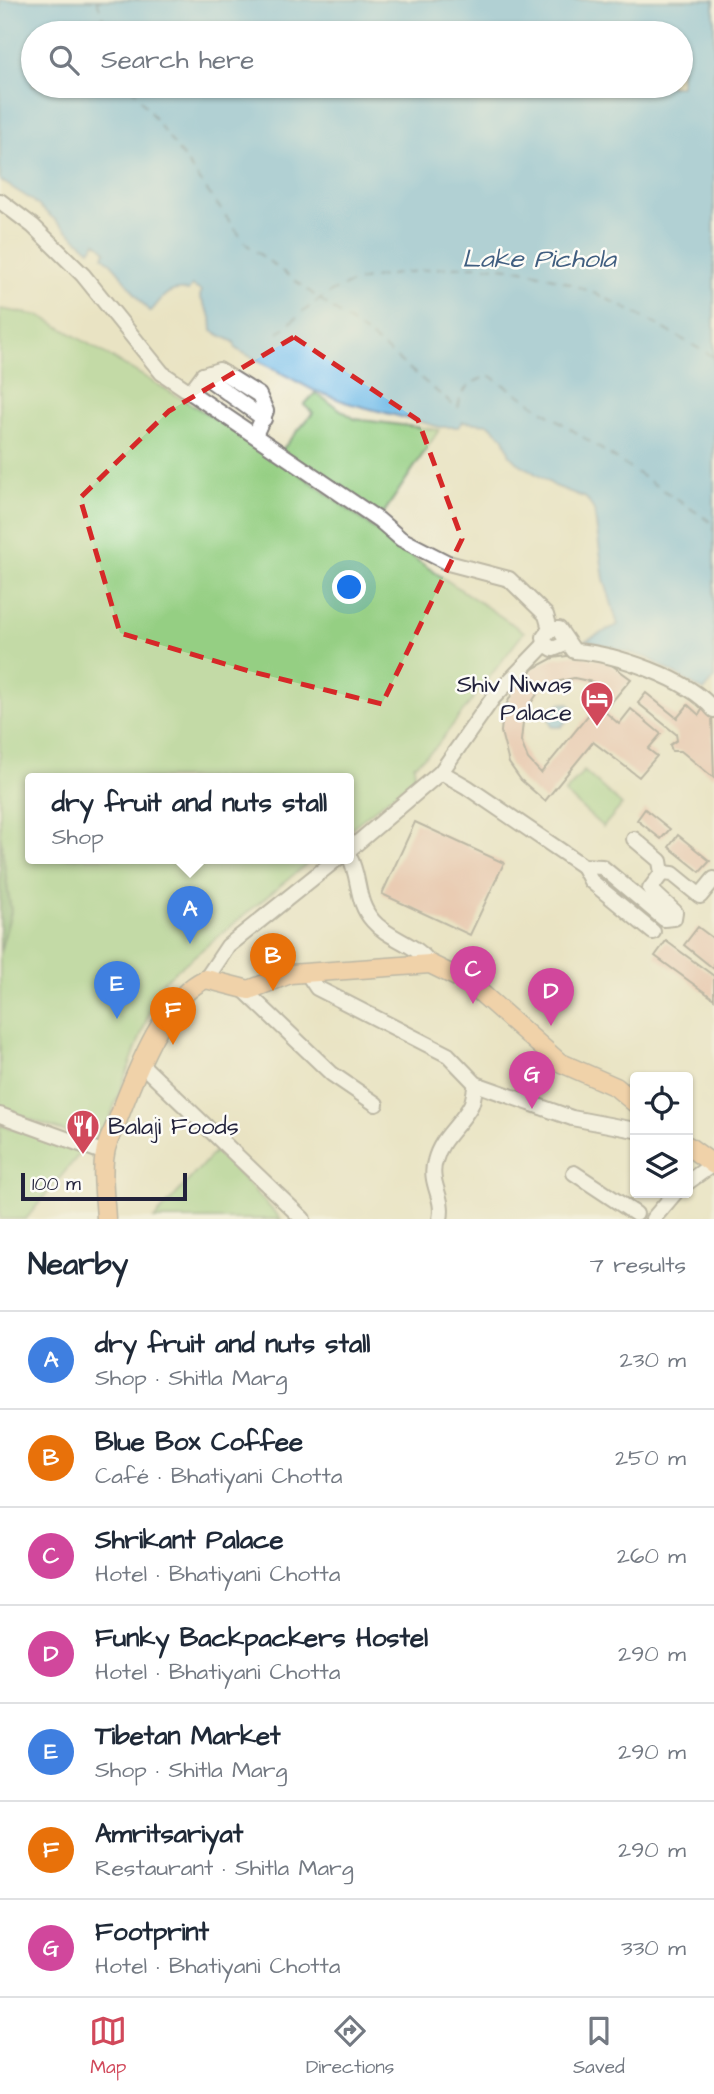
<!DOCTYPE html>
<html lang="en">
<head>
<meta charset="utf-8">
<style>
	body { margin:0; font-family:"Architects Daughter",sans-serif; background:#f6f6f7; color:#1f2937 }
	.controls { position:absolute; right:21px; bottom:21px; display:grid; overflow:hidden; border-radius:7px; box-shadow:0 2px 5px #0004 }
	.controls button { width:63px; height:63px; display:grid; place-items:center; padding:0; border:0; border-bottom:2px solid #e0e1e3; background:#fff; color:#1f2937; font:35px sans-serif }
	.scale { position:absolute; left:21px; bottom:18px; width:166px; box-sizing:border-box; padding-left:7px; border:4px solid #22223b; border-top:0; font-size:19px; line-height:24px; white-space:nowrap; color:#22223b; -webkit-text-stroke:5px #fdfcf7; paint-order:stroke }
	.you { position:absolute; left:350px; top:588px; width:24px; height:24px; margin:-18px; border:5px solid #fff; border-radius:50%; background:#1a73e8; box-shadow:0 0 0 10px #1a73e833 }
	.badge { display:grid; place-items:center; width:46px; height:46px; border-radius:50%; background:#d1495b; color:#fff; font-size:23px; font-weight:700 }
	.pin { position:absolute; translate:-50% -58px; filter:drop-shadow(0 2px 4px #0008) }
	.pin::after { content:''; position:absolute; top:37px; width:24px; height:21px; background:inherit; clip-path:polygon(0 0,100% 0,50% 100%) }
	.popup { position:absolute; left:25px; top:773px; width:329px; height:91px; box-sizing:border-box; display:grid; place-content:center; border-radius:7px; background:#fff; filter:drop-shadow(0 2px 5px #0005); font-size:23px; white-space:nowrap; color:#747a83 }
	.popup b { font-size:26px; color:#1f2937 }
	.popup::after { content:''; position:absolute; left:50%; top:100%; margin-left:-14px; border:14px solid transparent; border-top-color:#fff }
	.list { margin:0; padding:0; list-style:none }
	h2 { display:flex; justify-content:space-between; align-items:center; height:91px; margin:0; padding:0 28px; font-size:30px }
	h2 small { font-size:23px; font-weight:400; color:#747a83 }
	.list li { display:grid; grid-template-columns:46px 1fr auto; gap:21px; align-items:center; box-sizing:border-box; height:98px; padding:0 28px; border-top:2px solid #e0e1e3 }
	.list b { display:block; font-size:26px; white-space:nowrap }
	.list p { margin:0; font-size:23px; white-space:nowrap; color:#747a83 }
	.list em { font-size:23px; font-style:normal; color:#747a83 }
	.icon { flex:none; width:38px; height:38px; fill:none; stroke:currentColor; stroke-width:2; stroke-linecap:round; stroke-linejoin:round }
	.map { position:relative; flex:none; width:714px; height:1219px; overflow:hidden }
	.search { position:absolute; background:#fff; box-shadow:0 2px 5px #0004; left:21px; right:21px; top:21px; height:77px; display:flex; align-items:center; gap:18px; box-sizing:border-box; padding:0 24px; border-radius:38px; color:#747a83; font-size:26px }
	.sheet { height:777px; background:#fff }
	nav { display:flex; justify-content:space-around; align-items:center; box-sizing:border-box; height:98px; border-top:2px solid #e0e1e3; background:#fff; font-size:19px; color:#747a83 }
	nav a { display:grid; justify-items:center; gap:4px }
	nav .on { color:#d1495b }
	.map>svg:first-child { display:block }
</style>
</head>
<body>
<div class="map">
<svg width="714" height="1219" viewBox="0 0 714 1219">
	<rect width="100%" height="100%" fill="#fdfcf7"/>
	<filter id="ink" filterUnits="userSpaceOnUse"><feTurbulence type="fractalNoise" baseFrequency=".0143" numOctaves="2"/><feDisplacementMap in="SourceGraphic" scale="14" xChannelSelector="R" yChannelSelector="G"/><feConvolveMatrix kernelMatrix="1 2 1 2 8 2 1 2 1" color-interpolation-filters="sRGB"/></filter>
	<filter id="wash" filterUnits="userSpaceOnUse"><feTurbulence type="fractalNoise" baseFrequency=".00686" numOctaves="4" result="noise"/><feDisplacementMap in="SourceGraphic" scale="28" xChannelSelector="R" yChannelSelector="G"/><feGaussianBlur stdDeviation="1.57" result="paint"/><feColorMatrix in="noise" values="0 0 0 0 0 0 0 0 0 0 0 0 0 0 0 0 0 1.4 0 .05"/><feComposite in="paint" operator="in"/></filter>
	<g filter="url(#wash)">
		<rect width="100%" height="100%" fill="#e9e3c3"/>
		<!-- green -->
		<g fill="#95cf83" stroke="#5c785f" stroke-width="2">
			<polygon points="0,309 41,316 211,416 307,479 421,563 524,632 435,748 414,765 415,777 349,830 349,778 31,778 31,858 314,858 160,984 100,1144 0,1109 0,952 11,912 0,834"/>
			<polygon points="315,393 355,419 439,430 379,520 280,452 313,413 304,405"/>
			<polygon points="584,771 622,805 603,827 565,793"/>
			<polygon points="0,1125 82,1151 26,1219 0,1219"/>
			<polygon points="216,1150 281,1219 154,1219"/>
		</g>
		<!-- forest -->
		<polygon fill="#78b271" stroke="#4d6a56" stroke-width="2" points="0,834 11,912 0,952"/>
		<!-- water -->
		<g fill="#6db9e7" stroke="#486e91" stroke-width="2" fill-rule="evenodd">
			<path d="M0,0H714V679L704,691L648,658L586,640L618,625L604,579L594,510L586,498L555,486L517,462L510,455L504,438L489,424L463,422L458,427H440L348,403L313,390L236,349L234,342L212,331L211,317L200,297L201,291L192,286L188,291C166,285 160,303 150,312C133,294 122,271 103,256L106,251L96,242L90,250L32,200L0,180ZM33,33H681V86H33Z"/>
			<polygon points="568,703 572,708 572,715 561,727 552,727 548,716 559,704"/>
		</g>
		<g fill="none" stroke-linecap="round" stroke-linejoin="round">
			<!-- ferry -->
			<g stroke="#405e80" stroke-width="2" stroke-dasharray="9 7" stroke-linecap="butt">
				<polyline points="97,0 108,33"/>
				<polyline points="131,86 246,244 377,342 458,409"/>
				<path d="M278,333C294,320 310,305 328,294C351,280 378,277 404,273C440,267 479,263 516,269C585,280 653,323 714,357"/>
				<path d="M458,408C461,388 472,380 491,376L714,524"/>
			</g>
		</g>
		<g id="blocks">
			<!-- building -->
			<g fill="#e9aa9b" fill-rule="evenodd">
				<path d="M574,655L606,661L631,679L604,711L619,724L631,709L661,734L648,749L657,756L639,777L593,742L545,801L521,780L509,763L501,732L503,711L518,682L534,668L553,658ZM574,678L593,682L608,691L541,773L528,759L521,741L524,713L540,690L556,682Z"/>
				<polygon points="646,693 677,718 688,705 699,715 703,708 712,715 714,778 681,751 672,751 670,745 677,740 676,734 638,703"/>
				<polygon points="645,809 670,829 661,839 637,820"/>
				<polygon points="415,822 504,863 470,935 382,894"/>
				<polygon points="678,835 710,861 700,872 669,847"/>
				<polygon points="698,927 714,939 714,969 684,945"/>
				<polygon points="666,941 714,976 714,999 655,956"/>
			</g>
		</g>
	</g>
	<g filter="url(#ink)">
		<use href="#blocks" fill-opacity="0" stroke="#86827f" stroke-width="2"/>
		<g fill="none" stroke-linecap="round" stroke-linejoin="round">
			<defs>
				<g id="minor">
					<polyline points="0,201 33,226 83,275 162,373 379,520 401,539 448,563 509,579 546,615 550,629"/>
					<polyline points="203,375 264,419"/>
					<polyline points="191,391 203,375 219,370 259,395 266,411 255,435"/>
					<path d="M565,639L563,645L553,649L545,644L544,637L550,629H559L574,651C614,653 688,678 714,710"/>
					<polyline points="545,644 493,698 441,772 467,787 583,866 602,867 664,919 674,918 675,912 650,889 662,873 673,874 700,896 714,879"/>
					<polyline points="634,839 660,861 662,873"/>
					<polyline points="349,850 441,772"/>
					<path d="M349,856C361,878 355,901 373,921C388,939 418,944 430,964"/>
					<polyline points="583,866 591,881 653,932"/>
					<polyline points="307,973 317,988 448,1055 476,1084 572,1118 635,1130"/>
					<polyline points="206,979 228,946 338,858"/>
					<polyline points="244,990 332,1074 376,1104"/>
					<polyline points="141,1064 303,1219"/>
					<polyline points="0,1115 105,1153"/>
					<polyline points="574,1173 636,1214"/>
					<polyline points="688,1182 713,1164"/>
					<path d="M440,1219C445,1197 428,1183 435,1161C441,1137 460,1126 471,1105C474,1099 474,1090 476,1084"/>
					<polyline points="653,1219 675,1193"/>
				</g>
				<g id="major">
					<polyline points="688,1146 714,1165"/>
					<path d="M106,1219C105,1198 101,1174 105,1154C106,1142 114,1130 118,1119C134,1078 163,997 206,979L249,990L290,974L430,964L471,984L559,1062L616,1087L635,1103"/>
				</g>
			</defs>
			<!-- minor casing -->
			<use href="#minor" stroke="#86827f" stroke-width="18"/>
			<!-- major casing -->
			<use href="#major" stroke="#86827f" stroke-width="21"/>
			<!-- minor -->
			<use href="#minor" stroke="#fff" stroke-width="14"/>
			<!-- major -->
			<use href="#major" stroke="#f9bc8a" stroke-width="18"/>
		</g>
	</g>
	<!-- marked area -->
	<path d="M0 0H714V1219H0ZM294,337L418,420L462,539L382,704L249,671L120,633L80,498L169,411Z" fill="#e9e3c3" fill-opacity=".55" fill-rule="evenodd"/>
	<path fill="none" stroke="#d62828" stroke-width="5" stroke-dasharray="14 9" stroke-linejoin="round" d="M294,337L418,420L462,539L382,704L249,671L120,633L80,498L169,411Z"/>
	<!-- icons -->
	<defs>
		<symbol id="hotel-pin" viewBox="-11 -11 22 30"><path d="M0 17L-7.5 6A9.5 9.5 0 1 1 7.5 6Z" fill="#d1495b" stroke="#fdfcf7"/><path d="M-6-4.5h1.5V1H6V5H4.5V3h-9V5H-6ZM-4 0a1.8 1.8 0 1 1 3.6 0ZM.5 0V-2.5h3Q6-2.5 6 0Z" fill="#fff"/></symbol>
		<symbol id="restaurant-pin" viewBox="-11 -11 22 30"><path d="M0 17L-7.5 6A9.5 9.5 0 1 1 7.5 6Z" fill="#d1495b" stroke="#fdfcf7"/><path d="M-5-6h1v4h1v-4h1v4h1v-4h1v5L-1.5 .5V6h-2V.5L-5-1ZM5-6V6H3V1.5H1.5Q1.5-4 5-6Z" fill="#fff"/></symbol>
	</defs>
	<g fill-rule="evenodd">
		<use href="#hotel-pin" x="578" y="679" width="38" height="52"/>
		<use href="#restaurant-pin" x="64" y="1107" width="38" height="52"/>
	</g>
	<g text-anchor="middle" stroke-width="5" stroke-linejoin="round" paint-order="stroke">
		<!-- poi labels -->
		<g font-size="24" fill="#22223b" stroke="#fdfcf7" text-anchor="end">
			<text x="572" y="692">Shiv Niwas<tspan x="572" dy="28">Palace</tspan></text>
			<text x="108" y="1134" text-anchor="start">Balaji Foods</text>
		</g>
		<!-- water labels -->
		<g font-size="26" font-style="italic" fill="#405e80" stroke="#fdfcf7">
			<text x="539" y="267">Lake Pichola</text>
		</g>
	</g>
</svg>
<div class="controls">
<button><svg class="icon" aria-label="locate" viewBox="0 0 24 24"><circle cx="12" cy="12" r="6"/><path d="M12 2v4M12 18v4M2 12h4M18 12h4"/></svg></button>
<button><svg class="icon" aria-label="layers" viewBox="0 0 24 24"><path d="M12 4l9 5-9 5-9-5zM3 14l9 5 9-5"/></svg></button>
</div>
<div class="scale">100 m</div>
<div class="you"></div>
<div class="pin badge" style="left:190px;top:944px;background:#3f7fe0">A</div>
<div class="popup"><b>dry fruit and nuts stall</b>Shop</div>
<div class="pin badge" style="left:273px;top:991px;background:#e8710a">B</div>
<div class="pin badge" style="left:473px;top:1004px;background:#d1479c">C</div>
<div class="pin badge" style="left:551px;top:1026px;background:#d1479c">D</div>
<div class="pin badge" style="left:117px;top:1019px;background:#3f7fe0">E</div>
<div class="pin badge" style="left:173px;top:1045px;background:#e8710a">F</div>
<div class="pin badge" style="left:532px;top:1109px;background:#d1479c">G</div>
<div class="search"><svg class="icon" aria-label="search" viewBox="0 0 24 24"><circle cx="10" cy="10" r="6"/><path d="M15 15l6 6"/></svg>Search here</div>
</div>
<section class="sheet">
<h2>Nearby<small>7 results</small></h2>
<ul class="list">
<li><span class="badge" style="background:#3f7fe0">A</span><div><b>dry fruit and nuts stall</b><p>Shop · Shitla Marg</p></div><em>230 m</em></li>
<li><span class="badge" style="background:#e8710a">B</span><div><b>Blue Box Coffee</b><p>Café · Bhatiyani Chotta</p></div><em>250 m</em></li>
<li><span class="badge" style="background:#d1479c">C</span><div><b>Shrikant Palace</b><p>Hotel · Bhatiyani Chotta</p></div><em>260 m</em></li>
<li><span class="badge" style="background:#d1479c">D</span><div><b>Funky Backpackers Hostel</b><p>Hotel · Bhatiyani Chotta</p></div><em>290 m</em></li>
<li><span class="badge" style="background:#3f7fe0">E</span><div><b>Tibetan Market</b><p>Shop · Shitla Marg</p></div><em>290 m</em></li>
<li><span class="badge" style="background:#e8710a">F</span><div><b>Amritsariyat</b><p>Restaurant · Shitla Marg</p></div><em>290 m</em></li>
<li><span class="badge" style="background:#d1479c">G</span><div><b>Footprint</b><p>Hotel · Bhatiyani Chotta</p></div><em>330 m</em></li>
</ul>
</section>
<nav>
<a class="on"><svg class="icon" aria-label="map" viewBox="0 0 24 24"><path d="M3 6l6-2 6 2 6-2v14l-6 2-6-2-6 2zM9 4v14M15 6v14"/></svg>Map</a>
<a><svg class="icon" aria-label="directions" viewBox="0 0 24 24"><path d="M12 3l9 9-9 9-9-9zM9 14v-3h6M13 9l2 2-2 2"/></svg>Directions</a>
<a><svg class="icon" aria-label="saved" viewBox="0 0 24 24"><path d="M7 4h10v16l-5-4-5 4z"/></svg>Saved</a>
</nav>
</body>
</html>
